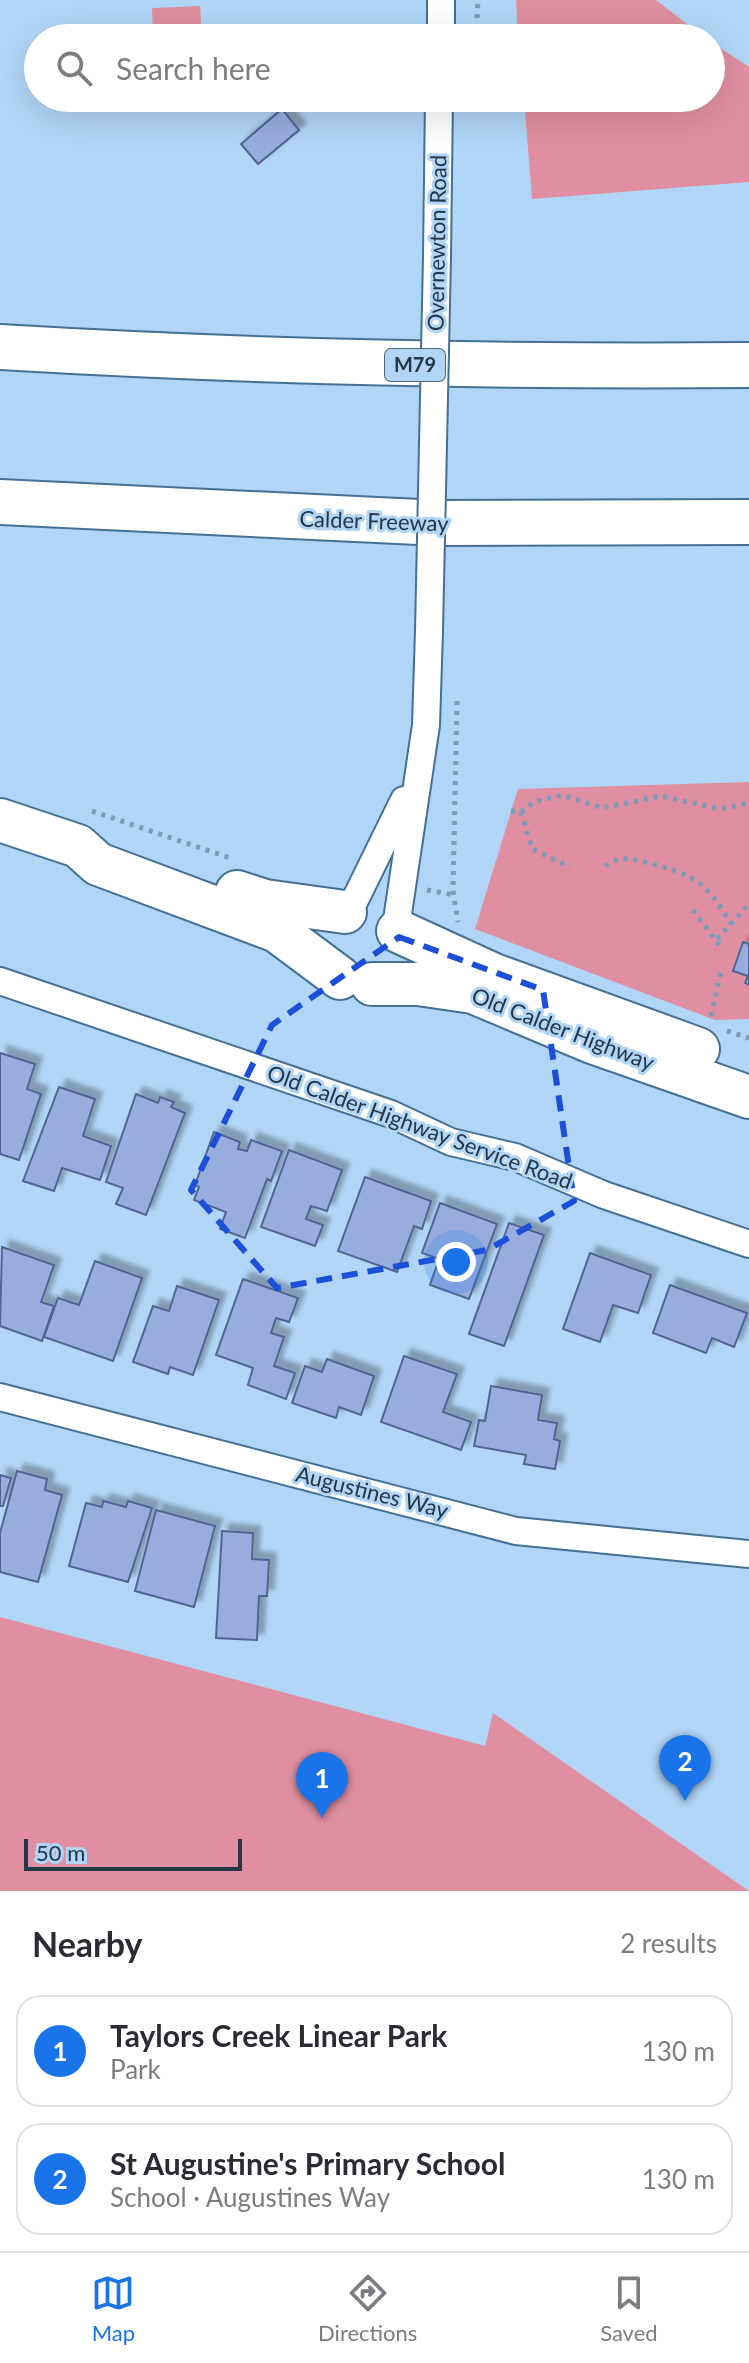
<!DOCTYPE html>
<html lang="en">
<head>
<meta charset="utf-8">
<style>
	body { margin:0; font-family:Lato,sans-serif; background:#f2f2f3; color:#2b2b33 }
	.scale { position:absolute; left:24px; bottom:20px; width:218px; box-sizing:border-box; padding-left:8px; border:4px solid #243747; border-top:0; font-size:22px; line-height:28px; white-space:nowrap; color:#243747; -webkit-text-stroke:6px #b0d5f6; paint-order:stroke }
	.you { position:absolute; left:456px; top:1262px; width:28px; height:28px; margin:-20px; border:6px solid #fff; border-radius:50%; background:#1a73e8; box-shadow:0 0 0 12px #1a73e833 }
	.badge { display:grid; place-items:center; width:52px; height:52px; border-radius:50%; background:#1a73e8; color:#fff; font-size:26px; font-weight:700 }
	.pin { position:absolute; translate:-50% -66px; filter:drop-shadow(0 2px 4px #0008) }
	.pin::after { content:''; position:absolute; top:42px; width:28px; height:24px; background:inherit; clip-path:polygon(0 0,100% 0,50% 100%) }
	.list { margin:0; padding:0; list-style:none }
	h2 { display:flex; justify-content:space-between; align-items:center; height:104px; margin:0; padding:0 32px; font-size:34px }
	h2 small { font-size:26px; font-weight:400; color:#7c7c81 }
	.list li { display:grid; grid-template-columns:52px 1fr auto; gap:24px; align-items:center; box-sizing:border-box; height:112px; margin:0 16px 16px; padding:0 16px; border:2px solid #e1e1e2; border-radius:24px }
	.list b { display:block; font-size:30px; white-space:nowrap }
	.list p { margin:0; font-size:26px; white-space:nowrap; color:#7c7c81 }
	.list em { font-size:26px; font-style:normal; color:#7c7c81 }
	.icon { flex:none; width:44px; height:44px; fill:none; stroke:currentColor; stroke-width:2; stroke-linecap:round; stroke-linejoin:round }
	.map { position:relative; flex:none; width:749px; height:1891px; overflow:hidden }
	.search { position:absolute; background:#fff; box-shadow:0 8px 32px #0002; left:24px; right:24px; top:24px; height:88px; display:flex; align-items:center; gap:20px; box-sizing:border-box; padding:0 28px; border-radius:44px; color:#7c7c81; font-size:30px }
	.sheet { height:360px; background:#fff }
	nav { display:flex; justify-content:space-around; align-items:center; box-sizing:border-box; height:112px; border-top:2px solid #e1e1e2; background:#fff; font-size:22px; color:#7c7c81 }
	nav a { display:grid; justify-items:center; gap:4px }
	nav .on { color:#1a73e8 }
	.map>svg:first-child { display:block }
</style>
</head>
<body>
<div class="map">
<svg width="749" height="1891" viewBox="0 0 749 1891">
	<defs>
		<filter id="shadow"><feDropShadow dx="7" dy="-7" stdDeviation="2" flood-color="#0004"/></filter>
	</defs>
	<rect width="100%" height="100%" fill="#b0d5f6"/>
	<!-- green -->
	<g fill="#e08fa2">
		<polygon points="516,0 656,0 705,38 518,38"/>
		<polygon points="200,6 202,38 153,38 152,8"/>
		<polygon points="711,42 749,67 749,182 532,199 524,98 711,98"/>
		<polygon points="156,98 204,98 205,110 156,112"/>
		<polygon points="749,782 749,1019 715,1020 475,929 518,789"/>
		<polygon points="0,1617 485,1746 493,1713 749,1891 0,1891"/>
	</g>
	<!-- building -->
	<g fill="#96adde" stroke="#516592" stroke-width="2" filter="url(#shadow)">
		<polygon points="282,109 299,130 258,164 241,144"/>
		<polygon points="743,942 749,944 749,985 745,983 748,976 733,971"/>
		<polygon points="0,1053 35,1064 27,1089 41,1094 19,1160 0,1154"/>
		<polygon points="59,1087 95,1099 83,1136 111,1146 100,1180 62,1168 54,1191 23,1181"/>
		<polygon points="136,1094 158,1103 160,1097 174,1102 171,1107 185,1113 146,1215 116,1204 123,1188 106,1182"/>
		<polygon points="214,1132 240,1142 238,1149 247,1151 251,1140 282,1151 271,1181 267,1179 245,1238 220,1229 226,1212 194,1200 199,1187 195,1185"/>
		<polygon points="289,1150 342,1170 327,1211 311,1206 306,1219 323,1225 315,1246 261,1227"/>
		<polygon points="365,1177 431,1201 422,1229 414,1226 397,1272 338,1251"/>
		<polygon points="440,1203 497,1224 469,1299 430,1285 439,1259 422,1253"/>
		<polygon points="509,1223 544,1235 504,1346 469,1334"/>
		<polygon points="2,1247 54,1265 41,1302 54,1306 42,1341 0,1326"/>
		<polygon points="590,1253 651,1275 638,1313 613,1305 600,1342 563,1329"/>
		<polygon points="95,1261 142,1278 113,1361 44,1337 58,1298 79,1305"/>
		<polygon points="243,1279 298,1298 289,1322 276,1318 271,1333 284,1337 274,1366 295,1373 286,1399 248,1385 253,1368 216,1355"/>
		<polygon points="670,1285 747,1313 734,1347 712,1338 706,1353 653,1333"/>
		<polygon points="177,1286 219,1300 193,1375 170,1367 168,1374 133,1362 153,1306 169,1311"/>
		<polygon points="404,1356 457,1374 443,1412 471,1422 461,1450 381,1422"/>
		<polygon points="327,1359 374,1376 361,1415 339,1407 336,1418 292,1403 305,1366 322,1372"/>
		<polygon points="491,1386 542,1395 538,1420 557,1423 554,1439 560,1441 555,1469 524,1464 526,1455 474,1446 479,1420 485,1421"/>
		<polygon points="17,1471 47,1479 45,1490 62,1495 38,1582 0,1572 0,1533"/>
		<polygon points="0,1475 11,1478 3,1506 0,1506"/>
		<polygon points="103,1501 126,1507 128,1501 152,1508 128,1582 69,1566 86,1503 102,1507"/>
		<polygon points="156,1510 215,1526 194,1607 135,1591"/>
		<polygon points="222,1531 253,1533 252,1559 269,1560 267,1596 259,1596 257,1640 216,1638"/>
	</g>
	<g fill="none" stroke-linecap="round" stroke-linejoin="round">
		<defs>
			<g id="street">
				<polyline points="441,38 441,0"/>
				<polyline points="437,257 439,98"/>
				<polyline points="350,910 404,800"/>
				<polyline points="396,927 426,725 429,631"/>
				<polyline points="0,981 391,1114 451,1142 515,1157 604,1195 749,1244"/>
				<polyline points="0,1397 516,1531 749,1554"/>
			</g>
			<g id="primary">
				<polyline points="0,820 78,846 98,864 277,931 340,978"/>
				<polyline points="237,892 265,901 345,912"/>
				<polyline points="398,931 494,975 698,1049"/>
				<polyline points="372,984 418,984 473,992 592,1042 749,1097"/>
			</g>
			<g id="highway">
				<path d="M0,347C250,362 499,367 749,365"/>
				<polyline points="0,502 440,523 749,522"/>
			</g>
		</defs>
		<!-- street casing -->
		<use href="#street" stroke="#447094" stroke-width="30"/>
		<!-- primary casing -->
		<use href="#primary" stroke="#447094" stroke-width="46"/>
		<!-- highway casing -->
		<use href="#highway" stroke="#447094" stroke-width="48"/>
		<!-- path -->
		<g stroke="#7d9cb7" stroke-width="5" stroke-dasharray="4 6" stroke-linecap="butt">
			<polyline points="476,38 478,0"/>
			<polyline points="457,701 453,891 458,922"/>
			<polyline points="92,811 230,858"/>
			<polyline points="511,811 521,812 534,802 562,795 602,808 661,796 721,809 749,803"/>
			<polyline points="521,812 532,849 570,867"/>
			<path d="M605,866C620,856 629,858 645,862C694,875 705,880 731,924"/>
			<polyline points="427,890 454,895"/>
			<polyline points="693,910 719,945"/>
			<polyline points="717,939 749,904"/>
			<polyline points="711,1016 722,967"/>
			<polyline points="727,1031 749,1038"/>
		</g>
		<!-- street -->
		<use href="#street" stroke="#fff" stroke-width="26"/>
		<!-- primary -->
		<use href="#primary" stroke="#fff" stroke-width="42"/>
		<!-- highway -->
		<use href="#highway" stroke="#fff" stroke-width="44"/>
		<defs>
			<polyline id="street-bridge" points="429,631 437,257"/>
		</defs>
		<!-- street-bridge casing -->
		<use href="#street-bridge" stroke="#447094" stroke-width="30" stroke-linecap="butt"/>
		<!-- street-bridge -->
		<use href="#street-bridge" stroke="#fff" stroke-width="26"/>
	</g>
	<!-- marked area -->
	<path fill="none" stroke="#1d4ed8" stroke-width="6" stroke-dasharray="16 10" stroke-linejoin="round" d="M399,937L543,990L574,1201L487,1250L277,1288L191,1190L272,1025Z"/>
	<g text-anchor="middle" stroke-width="6" stroke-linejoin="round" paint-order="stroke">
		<!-- shield labels -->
		<rect fill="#b0d5f6" stroke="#4e667c" stroke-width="2" x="385" y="349" width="60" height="32" rx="6"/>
		<g font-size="20" font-weight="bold" fill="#243747">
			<text x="415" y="372">M79</text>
		</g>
		<!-- street labels -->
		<g font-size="22" fill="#243747" stroke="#b0d5f6">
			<text transform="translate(437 243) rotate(-89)" y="8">Overnewton Road</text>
			<text transform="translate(374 521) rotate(2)" y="8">Calder Freeway</text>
			<text transform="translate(563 1029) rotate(21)" y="8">Old Calder Highway</text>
			<text transform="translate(420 1127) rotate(20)" y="8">Old Calder Highway Service Road</text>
			<text transform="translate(372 1492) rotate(14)" y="8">Augustines Way</text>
		</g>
	</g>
</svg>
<div class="scale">50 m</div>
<div class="you"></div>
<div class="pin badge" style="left:322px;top:1818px">1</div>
<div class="pin badge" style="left:685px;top:1801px">2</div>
<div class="search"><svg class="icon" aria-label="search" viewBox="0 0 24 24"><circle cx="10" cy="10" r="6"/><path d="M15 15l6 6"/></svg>Search here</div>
</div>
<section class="sheet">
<h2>Nearby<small>2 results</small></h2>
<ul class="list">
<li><span class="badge">1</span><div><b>Taylors Creek Linear Park</b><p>Park</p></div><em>130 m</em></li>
<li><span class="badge">2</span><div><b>St Augustine's Primary School</b><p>School · Augustines Way</p></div><em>130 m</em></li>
</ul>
</section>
<nav>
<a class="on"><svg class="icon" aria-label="map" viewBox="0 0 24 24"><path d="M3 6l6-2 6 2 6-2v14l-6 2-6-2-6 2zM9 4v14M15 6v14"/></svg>Map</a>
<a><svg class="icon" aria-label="directions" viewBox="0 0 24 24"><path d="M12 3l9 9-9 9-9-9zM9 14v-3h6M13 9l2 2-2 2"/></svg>Directions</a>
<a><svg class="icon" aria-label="saved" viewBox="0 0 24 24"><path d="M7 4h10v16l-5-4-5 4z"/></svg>Saved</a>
</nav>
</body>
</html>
